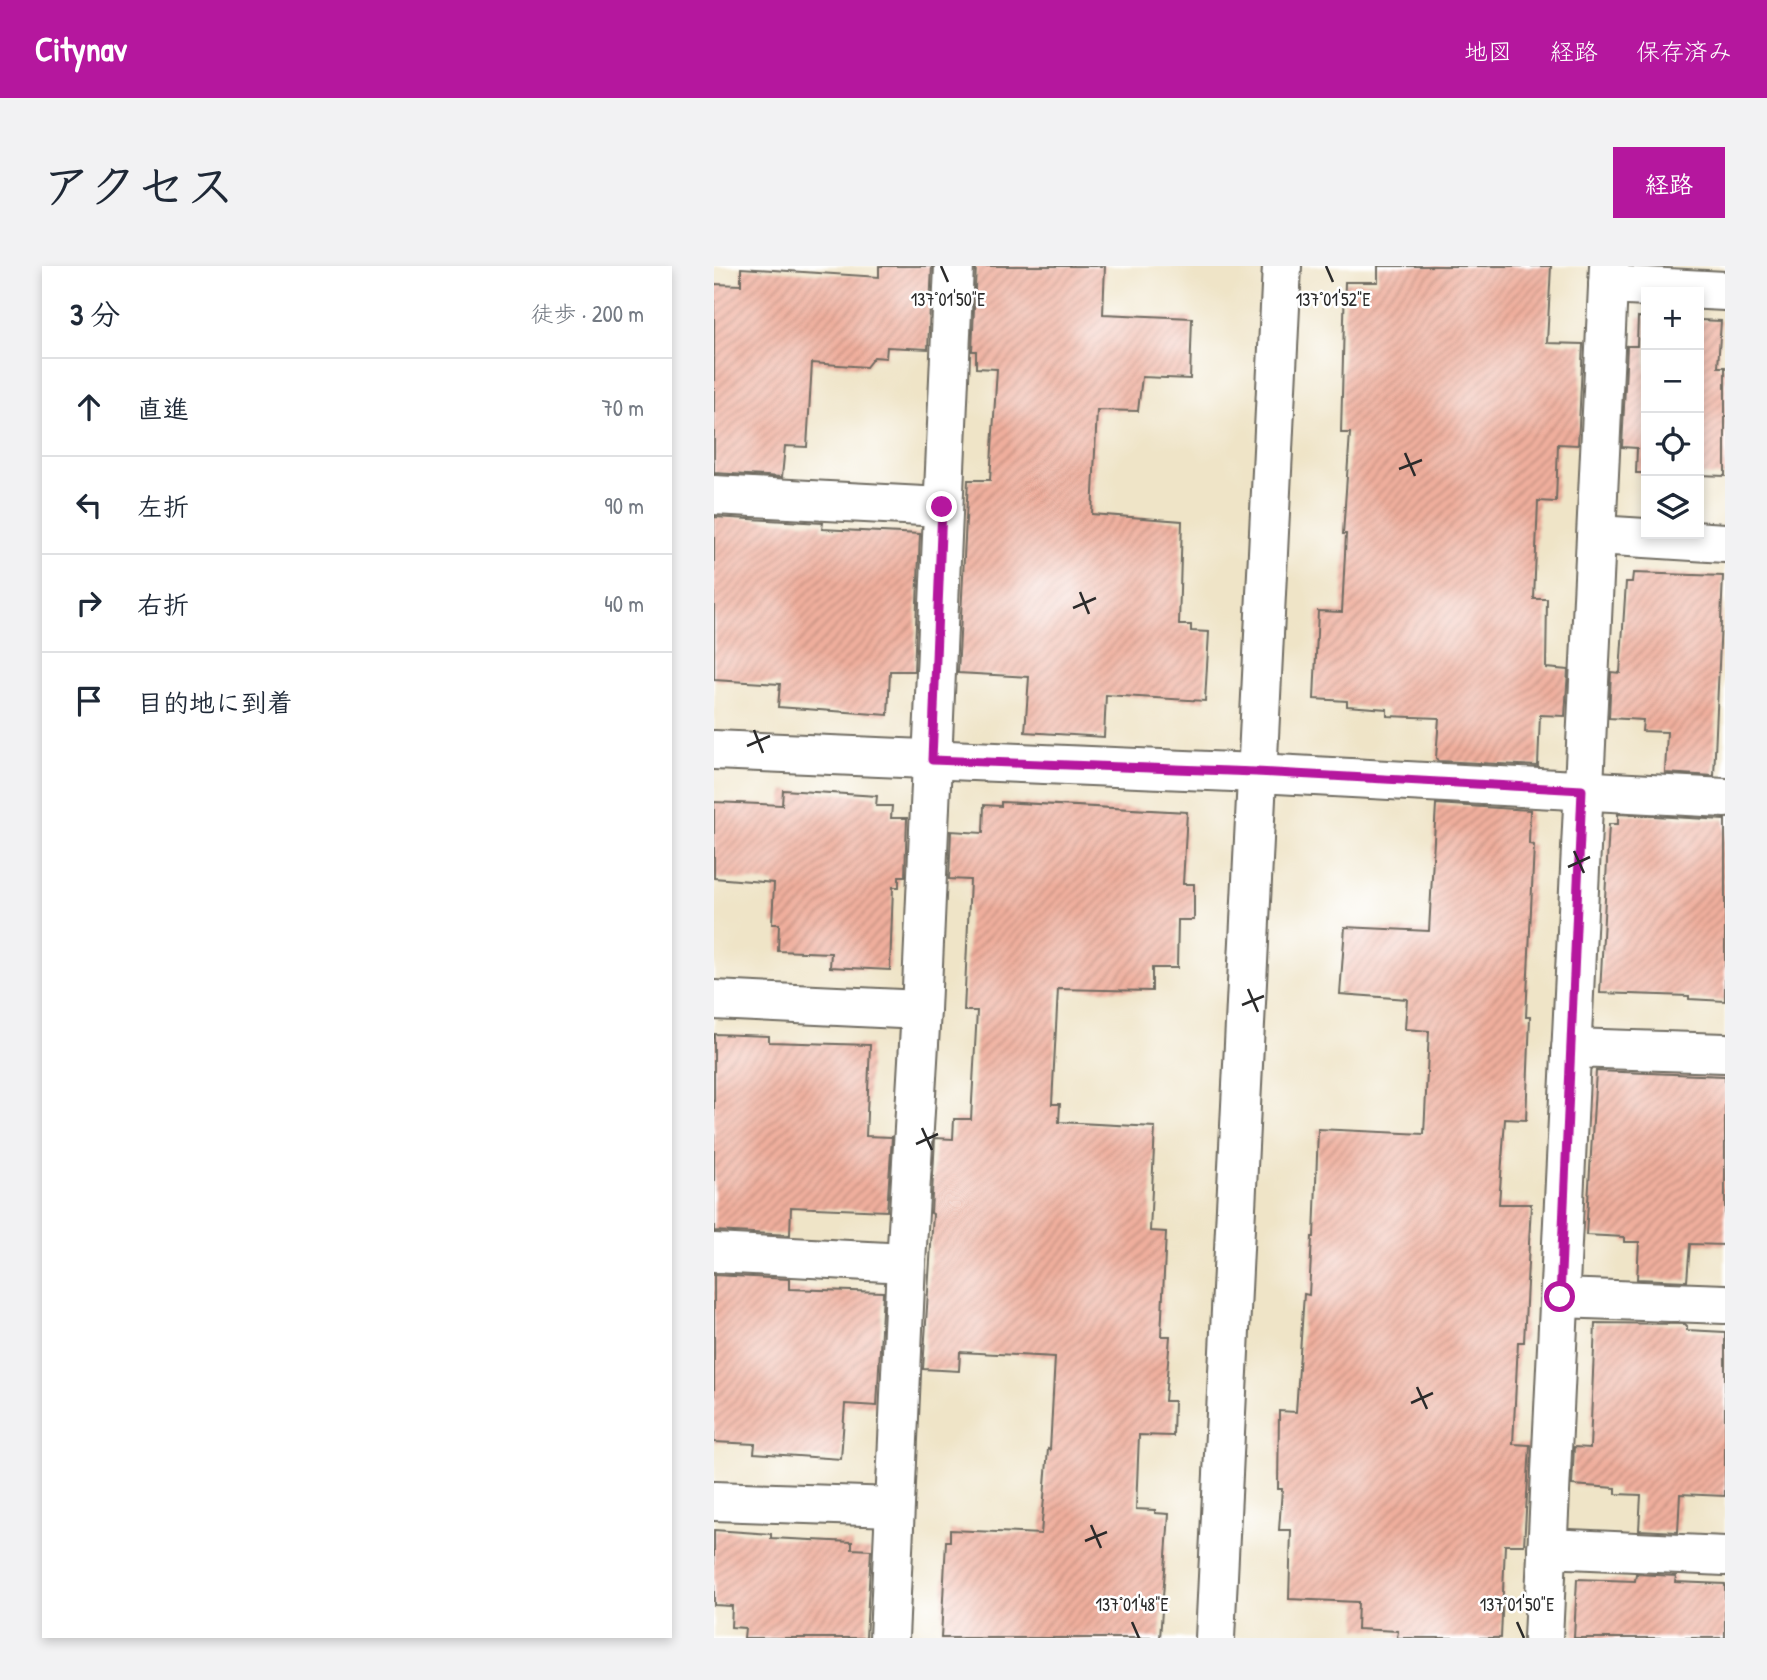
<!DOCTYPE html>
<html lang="ja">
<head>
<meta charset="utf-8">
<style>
	body { margin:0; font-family:"Patrick Hand","Klee One",sans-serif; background:#f2f2f3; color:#1f2937 }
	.controls { position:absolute; right:21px; top:21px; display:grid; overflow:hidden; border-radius:0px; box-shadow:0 4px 10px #0003 }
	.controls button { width:63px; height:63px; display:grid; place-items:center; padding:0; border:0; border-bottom:2px solid #e0e1e3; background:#fff; color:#1f2937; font:35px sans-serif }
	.stop { position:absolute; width:21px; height:21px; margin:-16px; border:5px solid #b5179e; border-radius:50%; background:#fff }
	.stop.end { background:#b5179e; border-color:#fff; box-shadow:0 2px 7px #0008 }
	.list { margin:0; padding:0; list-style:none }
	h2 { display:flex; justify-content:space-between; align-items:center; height:91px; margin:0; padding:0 28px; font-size:30px }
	h2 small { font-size:23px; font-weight:400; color:#747a83 }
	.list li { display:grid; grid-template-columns:46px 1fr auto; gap:21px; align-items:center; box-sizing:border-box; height:98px; padding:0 28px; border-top:2px solid #e0e1e3 }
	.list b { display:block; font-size:26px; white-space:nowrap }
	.list em { font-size:23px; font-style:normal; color:#747a83 }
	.icon { flex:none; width:38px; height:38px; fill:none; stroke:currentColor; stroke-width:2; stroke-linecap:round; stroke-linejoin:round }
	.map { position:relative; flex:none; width:1011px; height:1372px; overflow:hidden; border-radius:0px }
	header { display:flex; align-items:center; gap:42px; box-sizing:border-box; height:98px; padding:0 35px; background:#b5179e; color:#fff }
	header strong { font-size:33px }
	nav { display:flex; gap:38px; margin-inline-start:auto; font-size:24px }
	.intro { display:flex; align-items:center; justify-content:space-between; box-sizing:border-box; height:168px; padding:0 42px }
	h1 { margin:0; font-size:49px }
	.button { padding:18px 32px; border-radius:0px; background:#b5179e; color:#fff; font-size:24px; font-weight:700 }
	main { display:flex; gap:42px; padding:0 42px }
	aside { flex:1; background:#fff; border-radius:0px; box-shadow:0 4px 10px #0003 }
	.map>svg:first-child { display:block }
</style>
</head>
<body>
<header>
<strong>Citynav</strong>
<nav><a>地図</a><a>経路</a><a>保存済み</a></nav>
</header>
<div class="intro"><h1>アクセス</h1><a class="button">経路</a></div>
<main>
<aside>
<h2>3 分<small>徒歩 · 200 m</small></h2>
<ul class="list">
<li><svg class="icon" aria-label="ahead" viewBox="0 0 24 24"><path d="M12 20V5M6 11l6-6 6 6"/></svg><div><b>直進</b></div><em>70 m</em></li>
<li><svg class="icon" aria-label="left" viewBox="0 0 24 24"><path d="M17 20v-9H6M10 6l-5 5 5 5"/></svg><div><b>左折</b></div><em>90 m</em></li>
<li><svg class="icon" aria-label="right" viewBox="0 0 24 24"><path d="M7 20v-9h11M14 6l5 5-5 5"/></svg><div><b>右折</b></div><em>40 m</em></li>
<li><svg class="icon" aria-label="arrive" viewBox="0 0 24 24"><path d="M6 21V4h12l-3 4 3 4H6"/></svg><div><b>目的地に到着</b></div></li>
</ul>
</aside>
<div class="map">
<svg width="1011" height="1372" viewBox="0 0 1011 1372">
	<defs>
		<pattern id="building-hatch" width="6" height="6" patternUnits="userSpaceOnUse" patternTransform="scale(1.75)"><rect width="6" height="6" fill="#f0af9d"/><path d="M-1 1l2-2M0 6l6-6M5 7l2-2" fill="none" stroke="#c38f80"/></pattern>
	</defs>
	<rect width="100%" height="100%" fill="#fff"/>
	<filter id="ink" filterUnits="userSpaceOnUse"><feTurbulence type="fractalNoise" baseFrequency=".0143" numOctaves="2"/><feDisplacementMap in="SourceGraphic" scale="14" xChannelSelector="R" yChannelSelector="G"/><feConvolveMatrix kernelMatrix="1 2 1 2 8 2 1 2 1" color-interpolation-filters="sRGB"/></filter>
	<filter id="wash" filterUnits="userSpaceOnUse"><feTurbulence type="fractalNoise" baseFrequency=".00686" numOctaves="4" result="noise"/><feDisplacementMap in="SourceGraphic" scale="28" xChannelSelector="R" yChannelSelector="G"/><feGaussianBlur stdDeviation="1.57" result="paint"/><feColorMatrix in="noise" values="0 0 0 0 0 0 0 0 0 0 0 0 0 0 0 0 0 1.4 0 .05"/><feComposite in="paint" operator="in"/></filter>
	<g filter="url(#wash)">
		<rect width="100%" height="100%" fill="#efe4c7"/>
		<g id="blocks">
			<!-- building -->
			<g fill="url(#building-hatch)">
				<polygon points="165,0 218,0 214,83 173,81 172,92 160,91 152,101 98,97 93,181 71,180 68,211 0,207 0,18 27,19 27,2 165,11"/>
				<polygon points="262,0 391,0 389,48 478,52 476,113 428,111 424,145 383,144 378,248 468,255 465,359 477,359 477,365 495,366 491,435 392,429 390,471 311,466 315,411 244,407 254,214 276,214 283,103 262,102 262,85 258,85"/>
				<polygon points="664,0 837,0 833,77 869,78 864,179 844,178 842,236 824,235 820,333 833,333 832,402 854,404 851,450 826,449 824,500 724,495 722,492 725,452 673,450 673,443 633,440 633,435 600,433 604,345 628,346 632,268 629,268 636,167 627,167 631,16 664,16"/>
				<polygon points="924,51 932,52 932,207 922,207 923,182 908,181 913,80 923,80"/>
				<polygon points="985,54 1007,55 1004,101 1011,101 1011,210 985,209"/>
				<polygon points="0,251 109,257 108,263 206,268 200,405 176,405 174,449 64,441 66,418 0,414"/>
				<polygon points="919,307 1009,310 1000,510 951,507 953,466 928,465 929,454 895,452 897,406 906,407 912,316 918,316"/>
				<polygon points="69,524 163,530 162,540 178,540 177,552 193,552 191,610 185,610 185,621 179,621 176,704 116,701 117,687 64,685 65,658 58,658 60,617 0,612 0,536 68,539"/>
				<polygon points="287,536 473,546 469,618 480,618 480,654 464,654 463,702 438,702 438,725 344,723 338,838 346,838 345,856 441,861 436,965 452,966 447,1070 456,1070 451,1135 460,1135 459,1170 425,1169 422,1243 441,1244 441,1247 455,1248 446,1372 227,1372 232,1275 236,1275 236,1264 327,1268 334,1183 336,1184 341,1091 246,1086 245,1105 209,1103 219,948 217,947 221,872 239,873 240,853 257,853 263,745 250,745 256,614 235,613 237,565 269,567 270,539 287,540"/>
				<polygon points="722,538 816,544 815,578 820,579 812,751 816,751 812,854 791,853 785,938 817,938 810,1076 804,1076 799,1178 816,1179 810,1279 791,1279 787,1372 683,1372 684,1365 643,1363 644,1336 575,1333 577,1264 565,1264 568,1223 564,1223 565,1145 582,1146 590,1028 595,1029 598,971 600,971 604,863 710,868 715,765 691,763 693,733 626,728 631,661 715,665"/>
				<polygon points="904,548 1011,554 1011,735 975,733 975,730 886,727 895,558 904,558"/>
				<polygon points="0,768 55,770 55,776 156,779 152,870 178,871 173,945 77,941 76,969 0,965"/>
				<polygon points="882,805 1011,810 1011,979 976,978 973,1015 923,1013 925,976 910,976 910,971 872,969"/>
				<polygon points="0,1009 75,1013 75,1023 169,1026 163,1140 131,1138 127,1193 40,1187 41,1178 0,1176"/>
				<polygon points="881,1057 971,1058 973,1060 973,1064 1011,1066 1011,1230 966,1228 964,1266 925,1264 927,1229 902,1228 902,1222 858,1219 860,1181 876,1182"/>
				<polygon points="0,1264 57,1268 57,1272 138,1276 138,1283 157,1284 152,1372 30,1372 31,1362 17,1361 18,1340 0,1339"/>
				<polygon points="922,1308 962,1310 961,1316 1011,1318 1011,1372 860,1372 863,1313 921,1315"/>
			</g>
		</g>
	</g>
	<g filter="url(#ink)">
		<use href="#blocks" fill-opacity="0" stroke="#706c62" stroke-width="2"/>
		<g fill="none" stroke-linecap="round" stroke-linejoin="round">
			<defs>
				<g id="minor">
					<polyline points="894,19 1011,25"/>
					<polyline points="0,229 228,241"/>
					<polyline points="883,269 1011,277"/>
					<polyline points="0,484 542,507 1011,532"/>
					<polyline points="0,734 207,744"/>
					<polyline points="857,782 1011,787"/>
					<polyline points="0,987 192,997"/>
					<polyline points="846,1032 1011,1038"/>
					<polyline points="0,1235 180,1241"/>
					<polyline points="833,1282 1011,1290"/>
					<polyline points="175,1372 192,997 207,744 240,0"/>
					<polyline points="829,1372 895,0"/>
				</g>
				<polyline id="tertiary" points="501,1372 568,0"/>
			</defs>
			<!-- minor casing -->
			<use href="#minor" stroke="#706c62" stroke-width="42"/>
			<!-- tertiary casing -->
			<use href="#tertiary" stroke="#706c62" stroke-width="42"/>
			<!-- minor -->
			<use href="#minor" stroke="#fff" stroke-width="38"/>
			<!-- tertiary -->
			<use href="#tertiary" stroke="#fff" stroke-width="38"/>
		</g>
	</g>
	<g fill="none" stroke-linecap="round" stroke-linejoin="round" filter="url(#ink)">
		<!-- route -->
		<polyline stroke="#b5179e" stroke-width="9" points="228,241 218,494 542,506 868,524 846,1031"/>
	</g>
	<!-- ticks -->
	<path fill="none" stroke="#2b2b2b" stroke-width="2.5" d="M227,0L234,16M612,0L619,16M691,187L701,210M685,203L708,194M366,326L375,348M359,342L382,332M40,464L49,487M33,480L56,470M860,585L870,607M854,601L876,591M534,723L544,746M528,739L550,730M208,862L218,884M202,878L224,868M703,1121L713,1143M697,1137L719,1127M377,1259L387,1282M371,1275L393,1266M418,1356L425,1372M803,1356L810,1372"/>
	<g font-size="18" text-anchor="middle" fill="#2b2b2b" stroke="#fff" stroke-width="5" stroke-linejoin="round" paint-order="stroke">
		<text x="234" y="40">137°01'50"E</text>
		<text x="619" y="40">137°01'52"E</text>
		<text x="418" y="1345">137°01'48"E</text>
		<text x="803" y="1345">137°01'50"E</text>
	</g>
</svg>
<div class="controls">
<button>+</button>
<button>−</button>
<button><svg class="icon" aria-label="locate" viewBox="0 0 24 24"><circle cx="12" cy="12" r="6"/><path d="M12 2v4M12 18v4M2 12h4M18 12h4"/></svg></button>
<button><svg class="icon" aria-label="layers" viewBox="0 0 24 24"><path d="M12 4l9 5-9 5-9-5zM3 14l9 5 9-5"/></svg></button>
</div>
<div class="stop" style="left:846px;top:1031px"></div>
<div class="stop end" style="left:228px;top:241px"></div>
</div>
</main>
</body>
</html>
